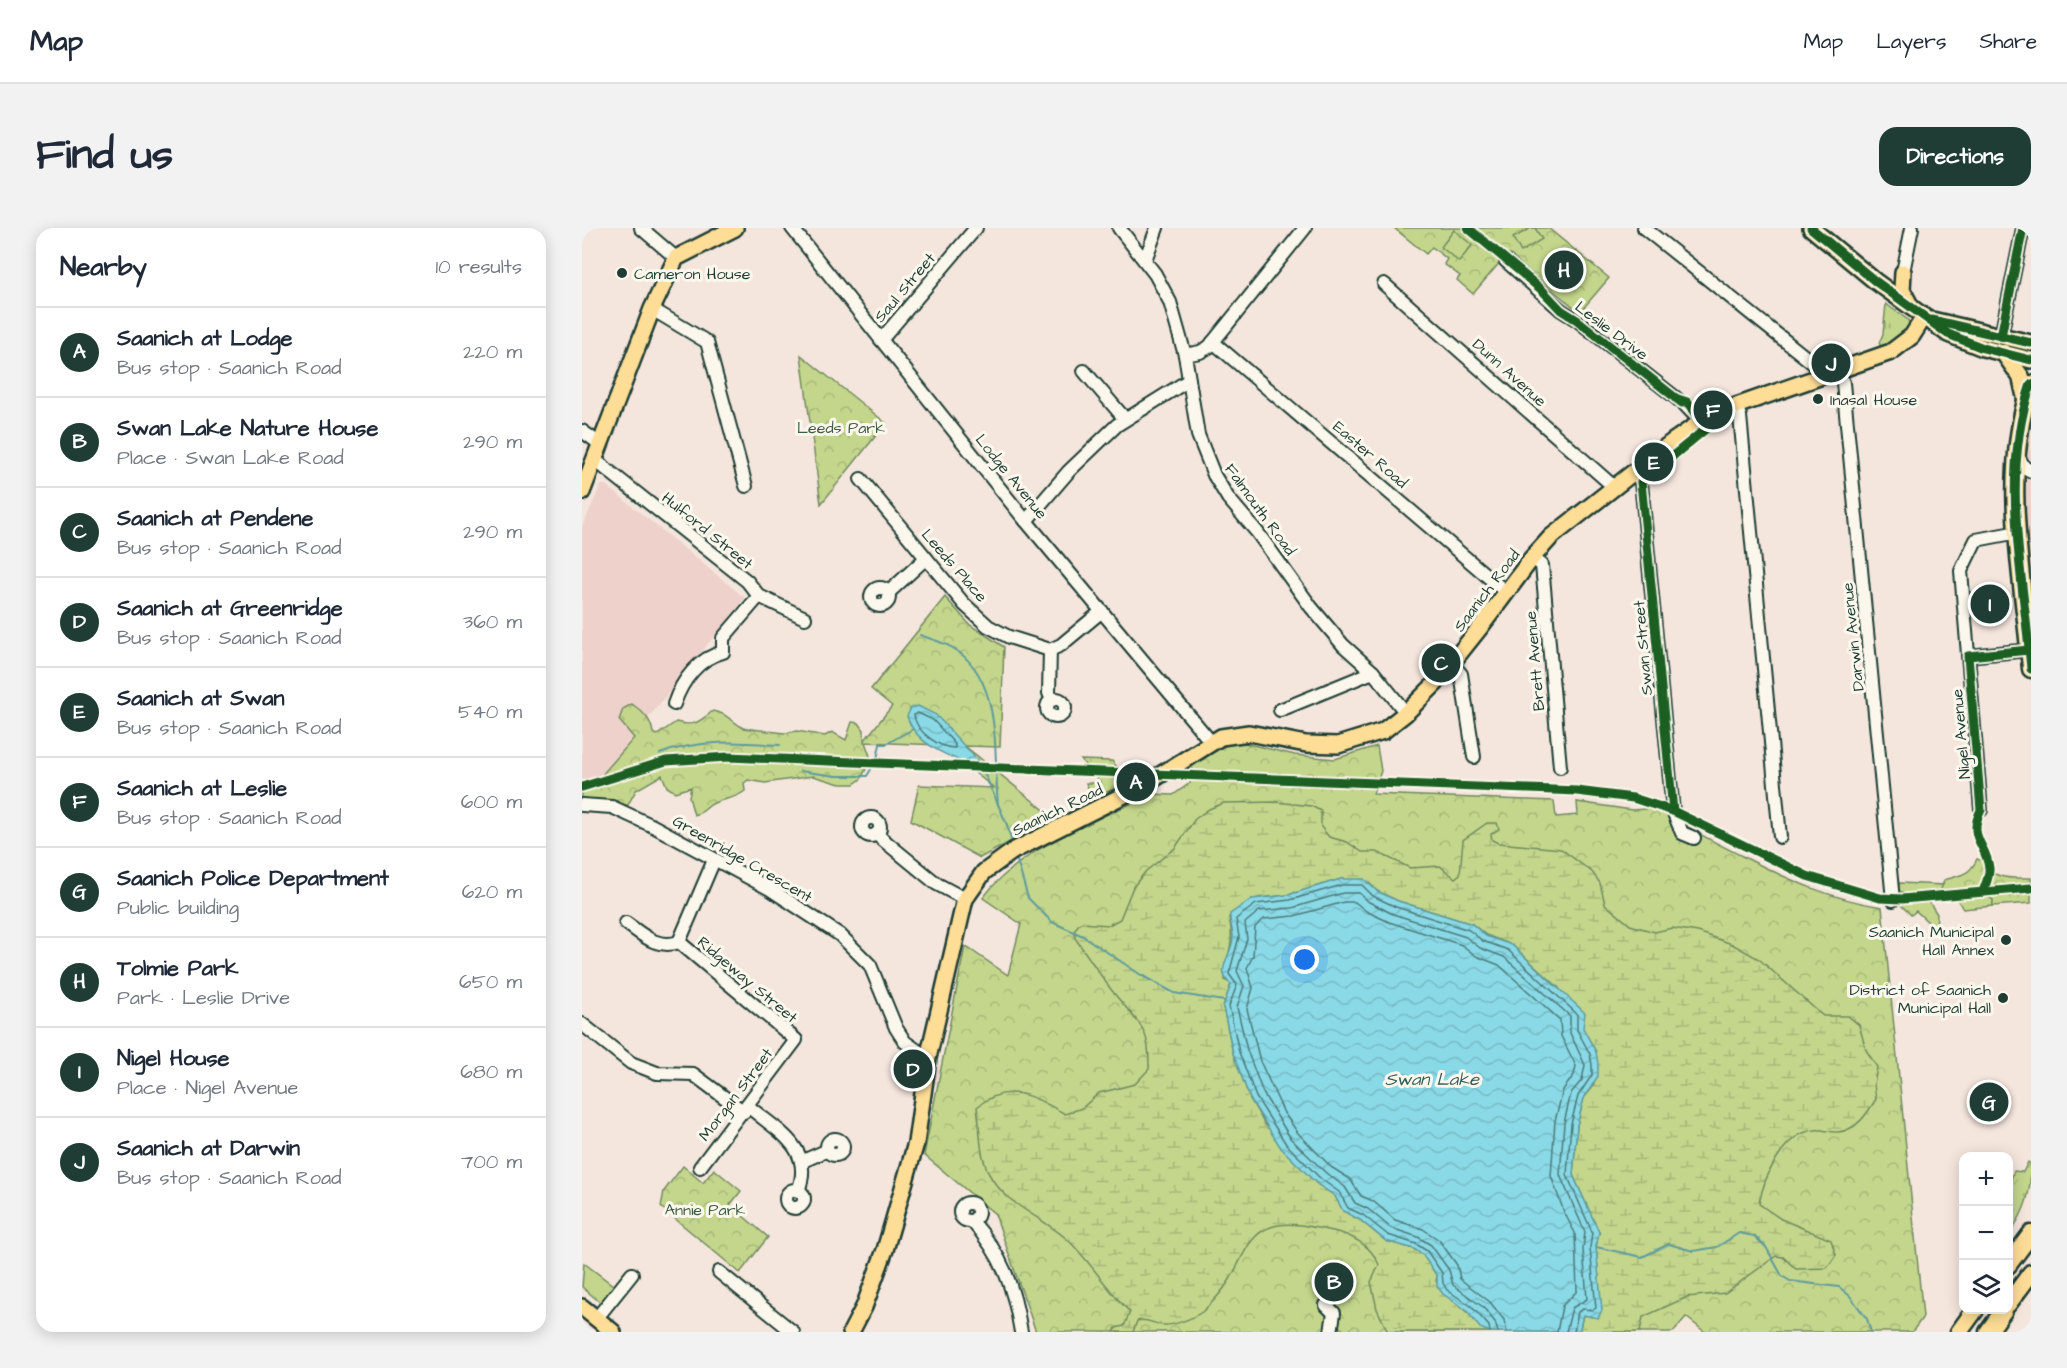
<!DOCTYPE html>
<html lang="en">
<head>
<meta charset="utf-8">
<style>
	body { margin:0; font-family:"Architects Daughter",sans-serif; background:#f2f2f3; color:#1f2937 }
	.controls { position:absolute; right:18px; bottom:18px; display:grid; overflow:hidden; border-radius:12px; box-shadow:0 3px 15px #0003 }
	.controls button { width:54px; height:54px; display:grid; place-items:center; padding:0; border:0; border-bottom:2px solid #e0e1e3; background:#fff; color:#1f2937; font:30px sans-serif }
	.you { position:absolute; left:723px; top:732px; width:21px; height:21px; margin:-15px; border:4px solid #fff; border-radius:50%; background:#1a73e8; box-shadow:0 0 0 9px #1a73e833 }
	.badge { display:grid; place-items:center; width:39px; height:39px; border-radius:50%; background:#1f3d34; color:#fff; font-size:20px; font-weight:700 }
	.pin { position:absolute; translate:-50% -50%; border:3px solid #fff; box-shadow:0 2px 6px #0006 }
	.list { margin:0; padding:0; list-style:none }
	h2 { display:flex; justify-content:space-between; align-items:center; height:78px; margin:0; padding:0 24px; font-size:26px }
	h2 small { font-size:20px; font-weight:400; color:#747a83 }
	.list li { display:grid; grid-template-columns:39px 1fr auto; gap:18px; align-items:center; box-sizing:border-box; height:90px; padding:0 24px; border-top:2px solid #e0e1e3 }
	.list b { display:block; font-size:22px; white-space:nowrap }
	.list p { margin:0; font-size:20px; white-space:nowrap; color:#747a83 }
	.list em { font-size:20px; font-style:normal; color:#747a83 }
	.icon { flex:none; width:33px; height:33px; fill:none; stroke:currentColor; stroke-width:2; stroke-linecap:round; stroke-linejoin:round }
	.map { position:relative; flex:none; width:1449px; height:1104px; overflow:hidden; border-radius:18px }
	header { display:flex; align-items:center; gap:36px; box-sizing:border-box; height:84px; padding:0 30px; background:#fff; border-bottom:2px solid #e0e1e3 }
	header strong { font-size:28px }
	nav { display:flex; gap:33px; margin-inline-start:auto; font-size:21px }
	.intro { display:flex; align-items:center; justify-content:space-between; box-sizing:border-box; height:144px; padding:0 36px }
	h1 { margin:0; font-size:42px }
	.button { padding:15px 27px; border-radius:18px; background:#1f3d34; color:#fff; font-size:21px; font-weight:700 }
	main { display:flex; gap:36px; padding:0 36px }
	aside { flex:1; background:#fff; border-radius:18px; box-shadow:0 3px 15px #0003 }
	.map>svg:first-child { display:block }
</style>
</head>
<body>
<header>
<strong>Map</strong>
<nav><a>Map</a><a>Layers</a><a>Share</a></nav>
</header>
<div class="intro"><h1>Find us</h1><a class="button">Directions</a></div>
<main>
<aside>
<h2>Nearby<small>10 results</small></h2>
<ul class="list">
<li><span class="badge">A</span><div><b>Saanich at Lodge</b><p>Bus stop · Saanich Road</p></div><em>220 m</em></li>
<li><span class="badge">B</span><div><b>Swan Lake Nature House</b><p>Place · Swan Lake Road</p></div><em>290 m</em></li>
<li><span class="badge">C</span><div><b>Saanich at Pendene</b><p>Bus stop · Saanich Road</p></div><em>290 m</em></li>
<li><span class="badge">D</span><div><b>Saanich at Greenridge</b><p>Bus stop · Saanich Road</p></div><em>360 m</em></li>
<li><span class="badge">E</span><div><b>Saanich at Swan</b><p>Bus stop · Saanich Road</p></div><em>540 m</em></li>
<li><span class="badge">F</span><div><b>Saanich at Leslie</b><p>Bus stop · Saanich Road</p></div><em>600 m</em></li>
<li><span class="badge">G</span><div><b>Saanich Police Department</b><p>Public building</p></div><em>620 m</em></li>
<li><span class="badge">H</span><div><b>Tolmie Park</b><p>Park · Leslie Drive</p></div><em>650 m</em></li>
<li><span class="badge">I</span><div><b>Nigel House</b><p>Place · Nigel Avenue</p></div><em>680 m</em></li>
<li><span class="badge">J</span><div><b>Saanich at Darwin</b><p>Bus stop · Saanich Road</p></div><em>700 m</em></li>
</ul>
</aside>
<div class="map">
<svg width="1449" height="1104" viewBox="0 0 1449 1104">
	<defs>
		<pattern id="grass-tufts" width="24" height="20" patternUnits="userSpaceOnUse" patternTransform="scale(1.5)"><rect width="24" height="20" fill="#c3d68b"/><path d="M3 7l-1-3M5 7V3M7 7l1-3M15 17l-1-3M17 17v-4M19 17l1-3" fill="none" stroke="#a7b979"/></pattern>
		<pattern id="forest-crowns" width="20" height="18" patternUnits="userSpaceOnUse" patternTransform="scale(1.5)"><rect width="20" height="18" fill="#c3d68b"/><path d="M2 6a3 3 0 1 1 6 0M12 15a3 3 0 1 1 6 0" fill="none" stroke="#a7b979"/></pattern>
		<pattern id="wetland-marsh" width="20" height="14" patternUnits="userSpaceOnUse" patternTransform="scale(1.5)"><rect width="20" height="14" fill="#c3d68b"/><path d="M1 5h8M5 5V1M11 12h8M15 12V8" fill="none" stroke="#a7b979"/></pattern>
		<pattern id="water-waves" width="16" height="10" patternUnits="userSpaceOnUse" patternTransform="scale(1.5)"><rect width="16" height="10" fill="#8ad9e6"/><path d="M0 5q4-4 8 0t8 0" fill="none" stroke="#77bbc6"/></pattern>
	</defs>
	<rect width="100%" height="100%" fill="#f5e6dd"/>
	<filter id="ink" filterUnits="userSpaceOnUse"><feTurbulence type="fractalNoise" baseFrequency=".0167" numOctaves="2"/><feDisplacementMap in="SourceGraphic" scale="12" xChannelSelector="R" yChannelSelector="G"/><feConvolveMatrix kernelMatrix="1 2 1 2 8 2 1 2 1" color-interpolation-filters="sRGB"/></filter>
	<g filter="url(#ink)">
		<!-- built -->
		<g fill="#edd1ca">
			<polygon points="1449,200 1449,343 1442,255"/>
			<polygon points="19,257 24,257 163,370 21,546 0,553 0,299"/>
		</g>
		<!-- grass -->
		<g fill="url(#grass-tufts)" stroke="#718a60" stroke-width="1.5">
			<polygon points="1304,76 1326,92 1327,97 1317,111 1300,120 1297,115 1301,106"/>
			<polygon points="1317,655 1362,657 1358,665 1329,668 1317,663"/>
			<polygon points="1406,665 1411,672 1411,678 1381,681 1373,668"/>
			<polygon points="1346,672 1355,686 1354,700 1360,701 1360,707 1334,683 1329,687 1317,675"/>
			<path d="M1446,934L1449,936C1449,964 1444,983 1427,1006V955L1432,943L1441,944Z"/>
		</g>
		<!-- forest -->
		<g fill="url(#forest-crowns)" stroke="#718a60" stroke-width="1.5">
			<polygon points="812,0 966,0 1027,50 998,84 925,26 891,66 875,52 878,48 862,36 865,31 850,19 844,26"/>
			<polygon points="219,127 304,195 239,276"/>
			<path d="M363,369L388,397L422,419L418,519L383,518L472,590L398,630L329,592L337,557L412,560L358,517L283,514L289,531L279,551L272,556H258L231,548L183,555L166,552L162,555L163,563C153,571 143,570 132,575C124,578 124,584 112,587L107,569L109,559L93,564L85,559L80,547L54,562L46,577L0,573V556L19,548L52,510L37,492L41,481L50,476C61,484 69,491 71,505L75,507L94,494C113,499 116,494 131,483L141,486L161,500L203,505L215,503L243,508L250,504L264,512L270,494L277,495L282,502V513L310,478L289,461Z"/>
			<path d="M654,513L713,527L753,531L795,518L799,543L791,566L972,573L974,589L996,587L995,574L1050,582L1078,580C1104,600 1132,614 1162,629C1207,652 1249,671 1300,679L1341,1089L1330,1104H1123L1104,1089L1091,1104H764L750,1093L740,1104H454L413,986L342,927L383,718L426,747L439,696L401,670C437,620 515,593 569,566L591,567L608,555L610,539L634,522Z"/>
			<polygon points="499,532 530,533 547,553 511,571 504,555 519,555"/>
			<path d="M1395,631L1401,633C1411,653 1430,650 1449,650V656L1358,665L1362,652C1378,647 1387,648 1395,631Z"/>
			<polygon points="1449,661 1449,675 1411,678 1411,672 1405,668 1406,665"/>
			<polygon points="101,938 121,955 132,941 159,963 148,977 186,1009 158,1045 79,979 82,963"/>
		</g>
		<!-- wetland -->
		<path fill="url(#wetland-marsh)" stroke="#718a60" stroke-width="1.5" d="M695,574L729,578L739,583V599L747,609L765,614L780,624H795L828,640L858,638L873,650L878,646L881,612L905,595H915L917,601L909,606L910,612L916,615L979,621L1010,644L1018,655L1023,676L1048,697L1073,704L1090,700L1116,704L1150,716L1177,731L1241,788H1266L1277,797L1284,822L1295,839L1292,857L1294,871C1285,886 1275,902 1256,904C1249,905 1241,901 1233,902C1201,905 1182,949 1177,976L1199,991L1249,1012L1254,1027L1245,1040L1214,1041L1201,1029L1194,1028L1143,1065L1105,1069L1061,1089L1058,1104H997L1001,1087L1018,1066L1014,1019L1017,1004L991,947L995,897L1002,870L1011,859L1014,824L977,760L930,717L904,707L890,696L816,673L795,663L788,656L759,651L706,667L670,671L647,689C654,720 643,724 643,752L649,756L641,779L651,825L668,871L682,895L735,956L753,968L761,983L778,992L804,1013L832,1021L841,1027L855,1048L854,1053C869,1074 889,1086 908,1104H806L795,1081L789,1054L797,1037C790,1018 770,1007 751,1003C734,1000 709,993 692,998C665,1005 660,1033 647,1053C640,1064 630,1075 620,1084C611,1090 592,1098 581,1097C572,1096 564,1090 555,1093L551,1104H532L534,1100L542,1098L548,1084C526,1063 510,1036 488,1014C464,991 428,979 410,951C396,930 399,902 395,879C426,852 453,869 483,886L500,880L517,865L553,856L567,841C568,796 556,796 531,764C518,747 506,728 493,710V701L498,695L527,697L538,691L551,659L564,643L593,620L613,591L627,581L642,575Z"/>
		<!-- pitch -->
		<g fill="#c3d68b" stroke="#718a60" stroke-width="1.5">
			<polygon points="949,0 953,0 960,11 939,24 931,10"/>
			<polygon points="872,2 890,17 877,34 859,19"/>
			<polygon points="2,1035 32,1058 19,1075 0,1059"/>
		</g>
		<!-- water -->
		<g fill="url(#water-waves)" stroke="#5f9b9f" stroke-width="1.5">
			<path d="M336,478L354,487L398,535L391,538C365,528 333,516 325,488L329,480Z"/>
			<path d="M759,651H782L795,663L816,673L890,696L904,708L930,717L1003,785L1001,800L1014,824L1016,836V848L1002,870L995,897L991,947L1017,1004L1014,1019L1020,1082L1016,1090L1001,1087L997,1104H908L898,1100L884,1082L861,1066L855,1058V1048L841,1027L832,1021L804,1013L778,992L761,983L753,968L735,956L699,920L668,871L651,825L641,779L649,756C631,743 651,726 651,709C651,701 647,694 648,686L670,671L706,667Z"/>
		</g>
		<g fill="none" stroke-linecap="round" stroke-linejoin="round">
			<!-- shore -->
			<g stroke="#4a7b7b" stroke-width="1.5">
				<path d="M336,485L351,492L373,516V520C357,520 334,504 332,487Z"/>
				<polyline points="908,1104 907,1098 889,1078 865,1062 861,1055 860,1045 845,1023 834,1016 806,1007 781,987 766,980 757,964 739,951 704,916 674,869 657,824 647,778 655,757 647,746 657,709 654,691 674,676 708,672 760,657 780,657 791,668 814,679 887,702 901,713 926,722 995,786 995,802 1008,826 1010,837 1010,847 996,868 989,896 985,947 1010,1004 1008,1020 1014,1080 1011,1082 1001,1081 996,1084 992,1104"/>
				<polyline points="916,1104 913,1094 901,1079 871,1057 867,1042 849,1017 836,1009 809,1000 786,981 773,975 763,959 744,945 709,911 681,865 665,822 655,779 662,758 655,743 665,711 663,695 677,683 710,680 761,665 777,665 787,674 811,686 884,709 898,720 922,729 988,788 988,805 1003,837 1000,852 989,865 982,895 978,947 1003,1004 1001,1021 1005,1071 990,1080 984,1104"/>
				<polyline points="925,1104 922,1092 908,1074 878,1051 875,1037 857,1012 841,1001 813,992 791,973 779,968 768,951 749,939 716,905 702,885 678,833 665,781 671,760 665,740 671,728 673,699 682,691 712,688 762,674 773,674 784,683 807,694 880,717 894,728 917,737 978,792 979,808 994,838 992,847 981,862 973,893 969,948 982,984 993,1005 995,1063 980,1078 975,1104"/>
			</g>
			<!-- stream -->
			<g stroke="#5f9b9f" stroke-width="2">
				<path d="M338,407C348,411 360,414 369,419C422,449 411,526 416,577"/>
				<path d="M78,526C116,511 158,514 198,517"/>
				<polyline points="398,535 425,597 430,615"/>
				<polyline points="218,543 254,548 285,548 295,531 298,516 304,516 331,501"/>
				<polyline points="434,629 446,670 470,694 501,708 559,747 592,765 642,773"/>
				<polyline points="1014,1019 1060,1029 1087,1016 1111,1023 1135,1019 1157,1005 1172,1008 1184,1019 1200,1048 1208,1053 1257,1059 1268,1068 1285,1091 1289,1104"/>
			</g>
			<defs>
				<g id="minor">
					<polyline points="59,0 94,30"/>
					<polyline points="210,0 439,287 629,514"/>
					<polyline points="537,0 573,46 588,74 603,127 616,207 632,247 646,270 675,304 729,379 761,417 791,444 824,485"/>
					<polyline points="1062,0 1232,136 1239,149"/>
					<polyline points="563,32 575,0"/>
					<polyline points="924,33 979,82 995,92 1103,177 1119,194"/>
					<polyline points="1321,44 1330,0"/>
					<polyline points="802,56 1031,258"/>
					<polyline points="70,81 125,114 164,258"/>
					<polyline points="1419,108 1441,0"/>
					<polyline points="299,112 394,0"/>
					<polyline points="631,114 925,365"/>
					<polyline points="603,127 618,124 627,119 723,0"/>
					<polyline points="502,143 543,191"/>
					<polyline points="1257,143 1261,155 1311,672"/>
					<polyline points="1154,178 1158,188 1198,609"/>
					<polyline points="0,203 18,216"/>
					<polyline points="1435,226 1442,239 1449,243"/>
					<polyline points="13,232 165,353 177,368 223,390"/>
					<polyline points="1052,242 1059,254 1091,583 1100,605 1112,610"/>
					<polyline points="279,251 382,376 406,398 427,409 468,422 479,417 520,383"/>
					<polyline points="444,293 487,243 535,197 607,152"/>
					<polyline points="950,330 960,337 978,539"/>
					<circle cx="298" cy="369" r="9"/>
					<polyline points="306,365 344,330"/>
					<polyline points="468,422 467,465 470,472"/>
					<polyline points="1386,428 1447,422"/>
					<polyline points="870,435 879,446 892,529"/>
					<circle cx="474" cy="480" r="9"/>
					<path d="M92,476C100,452 117,430 141,424V410L177,368"/>
					<polyline points="698,482 791,444"/>
					<polyline points="0,577 30,579 71,598 188,661 258,707 288,737 314,800 323,814 346,830"/>
					<polyline points="1399,582 1379,343 1394,312 1436,304"/>
					<circle cx="289" cy="599" r="9"/>
					<polyline points="294,606 355,656 383,671"/>
					<path d="M44,695C62,708 75,721 97,714"/>
					<polyline points="97,714 214,812 118,939"/>
					<polyline points="97,714 132,632"/>
					<polyline points="0,796 49,835 75,845 111,846 162,884"/>
					<path d="M166,878C195,903 233,920 216,963"/>
					<circle cx="253" cy="919" r="8"/>
					<polyline points="221,933 246,922"/>
					<circle cx="213" cy="971" r="9"/>
					<circle cx="387" cy="984" r="9"/>
					<path d="M390,993C420,1027 432,1059 439,1104"/>
					<polyline points="137,1044 211,1104"/>
					<polyline points="744,1077 752,1085 749,1104"/>
					<polyline points="14,1091 50,1046"/>
				</g>
				<g id="major">
					<polyline points="1229,0 1293,53 1366,106 1401,120 1449,132"/>
					<polyline points="1321,44 1320,62 1329,79"/>
					<polyline points="1350,92 1449,115"/>
					<polyline points="0,264 70,81 94,30 153,0"/>
					<polyline points="0,1079 31,1104"/>
					<polyline points="269,1104 282,1079 303,1022 334,915 346,830 383,671 402,644 431,623 562,557 639,509 667,505 724,516 756,517 801,503 824,485 853,456 900,397 950,330 969,309 1090,214 1119,194 1154,178 1309,124 1330,108 1342,89"/>
				</g>
				<g id="highway">
					<polyline points="1422,125 1439,149 1444,171"/>
					<path d="M1449,156C1418,248 1441,346 1449,441"/>
					<polyline points="1426,1037 1449,1006"/>
					<polyline points="1426,1076 1449,1045"/>
					<polyline points="1377,1104 1393,1082"/>
					<polyline points="1406,1104 1422,1082"/>
				</g>
			</defs>
			<!-- minor casing -->
			<use href="#minor" stroke="#1f3d34" stroke-width="16"/>
			<!-- major casing -->
			<use href="#major" stroke="#1f3d34" stroke-width="20"/>
			<!-- highway casing -->
			<use href="#highway" stroke="#1f3d34" stroke-width="21"/>
			<!-- minor -->
			<use href="#minor" stroke="#fbf7ec" stroke-width="12"/>
			<!-- major -->
			<use href="#major" stroke="#fedd96" stroke-width="15"/>
			<!-- highway -->
			<use href="#highway" stroke="#fedd96" stroke-width="16"/>
			<defs>
				<g id="cycleway">
					<polyline points="886,0 960,62 979,82 995,92 1100,175"/>
					<polyline points="1229,0 1293,53 1366,106 1401,120 1449,132"/>
					<polyline points="1350,92 1449,115"/>
					<polyline points="1419,108 1441,0"/>
					<path d="M1449,156C1418,248 1441,346 1449,441"/>
					<polyline points="0,559 84,533 146,529 995,563 1051,570 1091,583 1225,648 1298,670 1320,671 1449,660"/>
					<polyline points="1091,583 1059,254 1126,199 1105,174 1093,170"/>
					<path d="M1401,664C1403,657 1408,648 1407,640C1404,615 1385,610 1399,582L1386,428L1447,422"/>
				</g>
			</defs>
			<!-- cycleway casing -->
			<use href="#cycleway" stroke="#fbf7ec" stroke-width="13"/>
			<!-- cycleway -->
			<use href="#cycleway" stroke="#1b5e20" stroke-width="9"/>
		</g>
	</g>
	<!-- markers -->
	<g fill="#1f3d34" stroke="#fbf7ec" stroke-width="2">
		<circle cx="40" cy="45" r="6"/>
		<circle cx="1236" cy="171" r="6"/>
		<circle cx="1424" cy="712" r="6"/>
		<circle cx="1421" cy="770" r="6"/>
	</g>
	<g text-anchor="middle" stroke-width="6" stroke-linejoin="round" paint-order="stroke">
		<!-- poi labels -->
		<g font-size="16" fill="#1f3d34" stroke="#fbf7ec" text-anchor="start">
			<text x="52" y="51">Cameron House</text>
			<text x="1248" y="177">Inasal House</text>
			<text x="1412" y="709" text-anchor="end">Saanich Municipal<tspan x="1412" dy="18">Hall Annex</tspan></text>
			<text x="1409" y="767" text-anchor="end">District of Saanich<tspan x="1409" dy="18">Municipal Hall</tspan></text>
		</g>
		<!-- street labels -->
		<g font-size="16" fill="#1f3d34" stroke="#fbf7ec">
			<text transform="translate(322 59) rotate(-50)" y="6">Saul Street</text>
			<text transform="translate(1030 102) rotate(37)" y="6">Leslie Drive</text>
			<text transform="translate(928 144) rotate(42)" y="6">Dunn Avenue</text>
			<text transform="translate(789 226) rotate(41)" y="6">Easter Road</text>
			<text transform="translate(430 248) rotate(51)" y="6">Lodge Avenue</text>
			<text transform="translate(679 281) rotate(54)" y="6">Falmouth Road</text>
			<text transform="translate(126 302) rotate(39)" y="6">Hulford Street</text>
			<text transform="translate(373 337) rotate(49)" y="6">Leeds Place</text>
			<text transform="translate(904 362) rotate(-53)" y="6">Saanich Road</text>
			<text transform="translate(1270 409) rotate(-96)" y="6">Darwin Avenue</text>
			<text transform="translate(1060 420) rotate(-95)" y="6">Swan Street</text>
			<text transform="translate(952 433) rotate(-95)" y="6">Brett Avenue</text>
			<text transform="translate(1378 506) rotate(-95)" y="6">Nigel Avenue</text>
			<text transform="translate(475 581) rotate(-26)" y="6">Saanich Road</text>
			<text transform="translate(161 630) rotate(30)" y="6">Greenridge Crescent</text>
			<text transform="translate(166 751) rotate(40)" y="6">Ridgeway Street</text>
			<text transform="translate(153 866) rotate(-53)" y="6">Morgan Street</text>
		</g>
		<!-- park labels -->
		<g font-size="16" fill="#405c45" stroke="#fbf7ec">
			<text x="259" y="205">Leeds Park</text>
			<text x="123" y="987">Annie Park</text>
		</g>
		<!-- water labels -->
		<g font-size="18" font-style="italic" fill="#345c58" stroke="#fbf7ec">
			<text x="850" y="857">Swan Lake</text>
		</g>
	</g>
</svg>
<div class="controls">
<button>+</button>
<button>−</button>
<button><svg class="icon" aria-label="layers" viewBox="0 0 24 24"><path d="M12 4l9 5-9 5-9-5zM3 14l9 5 9-5"/></svg></button>
</div>
<div class="you"></div>
<div class="pin badge" style="left:554px;top:554px">A</div>
<div class="pin badge" style="left:752px;top:1054px">B</div>
<div class="pin badge" style="left:859px;top:435px">C</div>
<div class="pin badge" style="left:331px;top:841px">D</div>
<div class="pin badge" style="left:1072px;top:234px">E</div>
<div class="pin badge" style="left:1131px;top:182px">F</div>
<div class="pin badge" style="left:1407px;top:874px">G</div>
<div class="pin badge" style="left:982px;top:42px">H</div>
<div class="pin badge" style="left:1408px;top:376px">I</div>
<div class="pin badge" style="left:1249px;top:135px">J</div>
</div>
</main>
</body>
</html>
